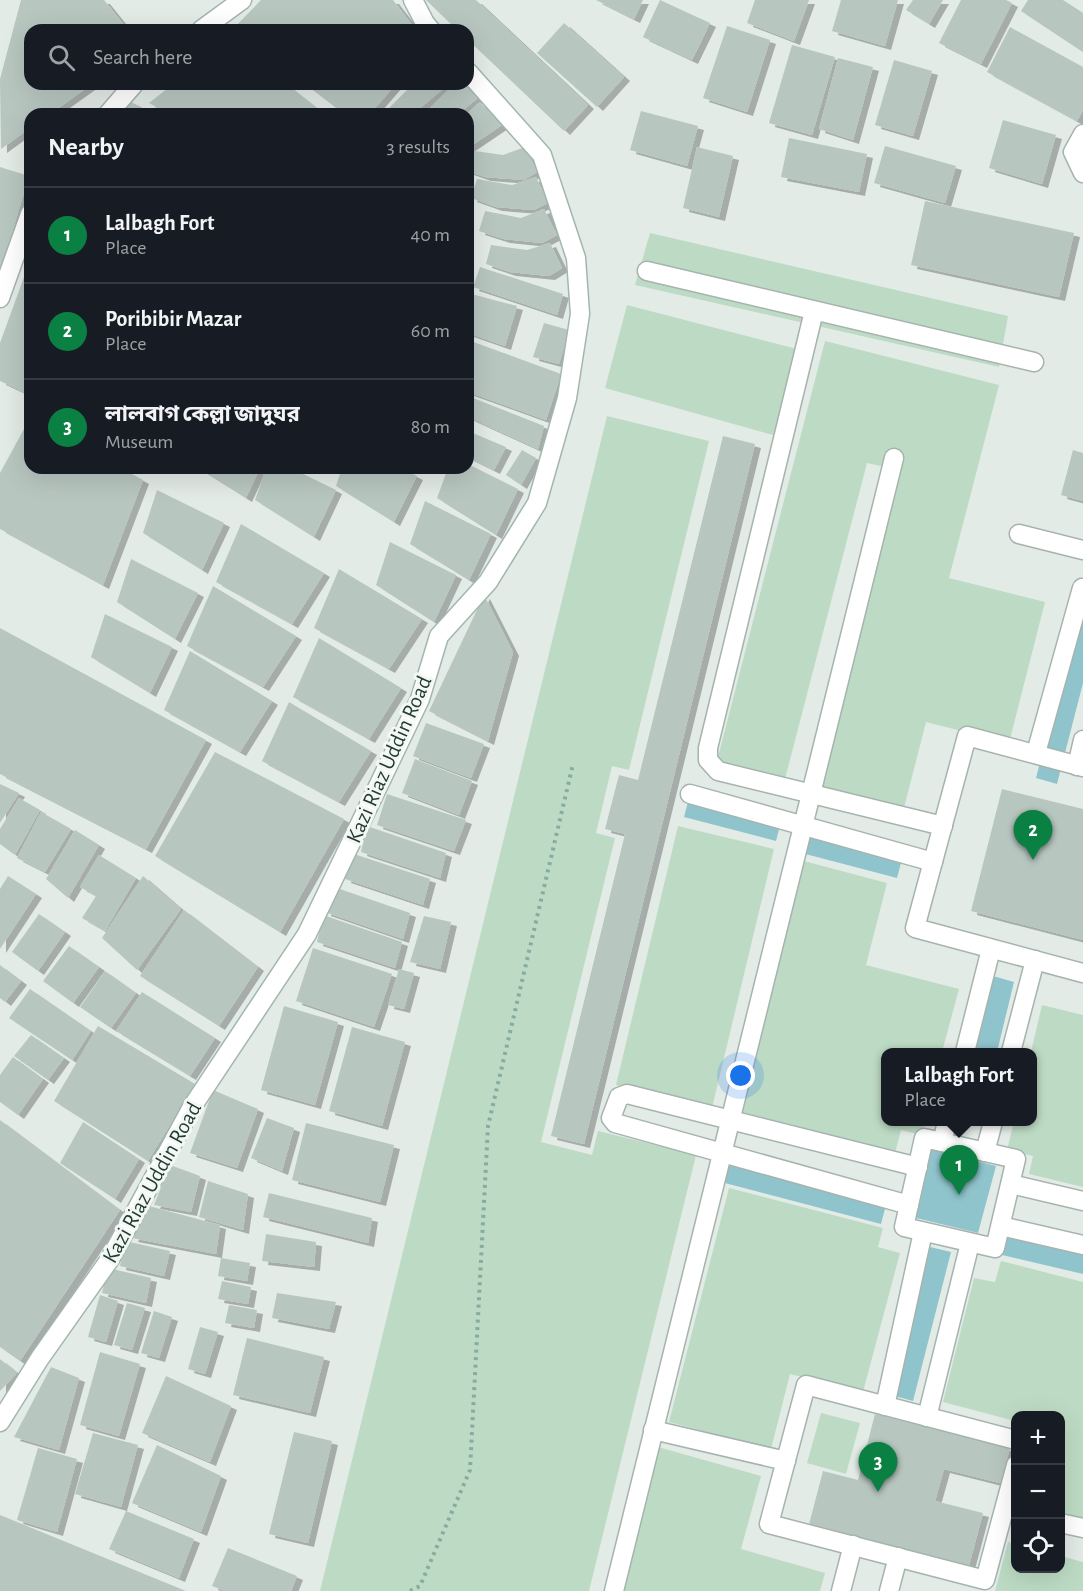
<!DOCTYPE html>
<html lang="en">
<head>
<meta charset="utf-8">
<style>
	body { margin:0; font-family:"Alegreya Sans","Noto Sans Bengali",sans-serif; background:#20242c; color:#f1f3f6 }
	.controls { position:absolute; right:18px; bottom:18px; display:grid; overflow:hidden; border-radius:12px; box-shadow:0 6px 24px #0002 }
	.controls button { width:54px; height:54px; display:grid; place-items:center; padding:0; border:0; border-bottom:2px solid #363941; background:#171b24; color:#f1f3f6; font:30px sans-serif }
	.you { position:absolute; left:741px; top:1076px; width:21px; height:21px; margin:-15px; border:4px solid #fff; border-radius:50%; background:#1a73e8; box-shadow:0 0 0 9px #1a73e833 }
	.badge { display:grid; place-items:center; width:39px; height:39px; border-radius:50%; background:#0b8043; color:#fff; font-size:20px; font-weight:700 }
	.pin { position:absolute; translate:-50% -50px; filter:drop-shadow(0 2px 3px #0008) }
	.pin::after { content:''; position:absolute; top:32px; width:21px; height:18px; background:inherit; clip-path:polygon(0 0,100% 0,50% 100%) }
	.popup { position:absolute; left:881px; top:1048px; width:156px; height:78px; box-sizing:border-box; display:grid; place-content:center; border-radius:12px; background:#171b24; filter:drop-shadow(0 2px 4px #0005); font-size:20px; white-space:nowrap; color:#9ea1a6 }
	.popup b { font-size:22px; color:#f1f3f6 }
	.popup::after { content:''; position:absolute; left:50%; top:100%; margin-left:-12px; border:12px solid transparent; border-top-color:#171b24 }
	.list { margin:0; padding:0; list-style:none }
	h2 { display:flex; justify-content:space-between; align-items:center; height:78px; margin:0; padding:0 24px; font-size:26px }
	h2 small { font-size:20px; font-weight:400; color:#9ea1a6 }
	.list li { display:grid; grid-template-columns:39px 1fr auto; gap:18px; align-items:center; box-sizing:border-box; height:96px; padding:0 24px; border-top:2px solid #363941 }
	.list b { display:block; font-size:22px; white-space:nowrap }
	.list p { margin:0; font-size:20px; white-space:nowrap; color:#9ea1a6 }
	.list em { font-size:20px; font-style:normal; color:#9ea1a6 }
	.icon { flex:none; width:33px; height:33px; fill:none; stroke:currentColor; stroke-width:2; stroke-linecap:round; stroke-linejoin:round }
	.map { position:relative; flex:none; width:1083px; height:1591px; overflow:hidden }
	.search { position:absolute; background:#171b24; box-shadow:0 6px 24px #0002; left:24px; top:24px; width:450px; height:66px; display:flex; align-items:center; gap:15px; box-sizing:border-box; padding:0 21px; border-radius:18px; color:#9ea1a6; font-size:22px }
	.panel { position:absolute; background:#171b24; box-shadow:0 6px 24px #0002; left:24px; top:108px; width:450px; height:366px; border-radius:18px }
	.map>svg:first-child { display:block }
</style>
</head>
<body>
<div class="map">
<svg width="1083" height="1591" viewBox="0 0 1083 1591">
	<defs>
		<filter id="shadow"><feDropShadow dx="6" dy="4" stdDeviation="0" flood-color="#0004"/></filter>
	</defs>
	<rect width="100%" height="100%" fill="#e3ebe7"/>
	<!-- green -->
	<g fill="#bddbc4">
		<polygon points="650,233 1008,316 999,367 635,285"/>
		<polygon points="627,305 797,349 773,435 605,388"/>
		<polygon points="825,341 999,385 949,578 1045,602 1009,743 926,722 904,808 818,787 899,470 867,463 785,779 717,761"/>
		<polygon points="607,416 709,441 629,770 612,766 596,833 615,838 541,1142 592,1155 598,1131 696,1155 589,1591 320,1591"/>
		<polygon points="678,826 774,849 712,1108 616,1085"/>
		<polygon points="800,860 887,883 866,965 959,989 942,1052 886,1052 886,1122 925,1122 921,1135 901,1130 895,1153 734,1110"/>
		<polygon points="1042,1005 1083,1015 1083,1187 1029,1174 1033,1156 1007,1150 1014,1122 1032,1122 1032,1052 1031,1052"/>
		<polygon points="729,1188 883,1228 878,1247 900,1253 863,1392 790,1374 771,1449 669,1422"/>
		<polygon points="1001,1261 1083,1282 1083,1527 1061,1521 1060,1416 1016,1416 1015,1421 943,1402 974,1278 995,1282"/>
		<polygon points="821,1413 860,1423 846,1474 807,1463"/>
		<polygon points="658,1447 761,1476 741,1549 825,1573 820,1591 618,1591"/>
		<polygon points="1008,1542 1015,1544 1016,1568 1060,1568 1061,1556 1083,1562 1083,1591 995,1591"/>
	</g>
	<!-- water -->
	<g fill="#8fc4cc">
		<polygon points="1079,610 1083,611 1083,683 1057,784 1036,778"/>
		<polygon points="689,798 781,822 776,841 684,817"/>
		<polygon points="798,831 902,859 897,878 794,851"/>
		<polygon points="993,976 1014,982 997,1052 975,1052"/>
		<polygon points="930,1149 996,1166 978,1233 912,1217"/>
		<polygon points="726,1162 886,1205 881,1224 721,1182"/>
		<polygon points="1002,1236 1083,1255 1083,1274 998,1254"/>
		<polygon points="930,1247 951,1252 913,1401 891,1395"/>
	</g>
	<!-- building -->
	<g fill="#b8c6c0" filter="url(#shadow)">
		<polygon points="21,0 104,0 128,30 30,30 30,84 92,84 50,114 30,114 30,128 1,149 0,79"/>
		<polygon points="261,0 393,0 416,30 233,29"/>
		<polygon points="426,0 476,0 588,105 564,131 468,40 468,30 457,30"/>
		<polygon points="596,0 643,0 634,19"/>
		<polygon points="660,0 710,23 692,60 643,37"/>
		<polygon points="755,0 809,0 794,41 747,23"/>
		<polygon points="841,0 898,0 885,46 832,31"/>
		<polygon points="913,0 943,0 929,24 906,10"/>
		<polygon points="961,0 1006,0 1012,3 981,64 939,43"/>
		<polygon points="1028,0 1063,0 1083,13 1083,52 1021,11"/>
		<polygon points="564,23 624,77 597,107 537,53"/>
		<polygon points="727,26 770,40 747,112 703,98"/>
		<polygon points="1010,27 1083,67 1083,110 1077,121 987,72"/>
		<polygon points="792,45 835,57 812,135 769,123"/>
		<polygon points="838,58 873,67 853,140 819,129"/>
		<polygon points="894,60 932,71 913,136 875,125"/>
		<polygon points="173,84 286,84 324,114 169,114 149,103"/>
		<polygon points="305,84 396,84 370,114 344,114"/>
		<polygon points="413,84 449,84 413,114 383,114"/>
		<polygon points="454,84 468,84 478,98 458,114 424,114"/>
		<polygon points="127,100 149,111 148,114 117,114"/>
		<polygon points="480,102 502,125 468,148 468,113"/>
		<polygon points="641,111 698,126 687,166 630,150"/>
		<polygon points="1003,120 1056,135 1042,184 989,168"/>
		<polygon points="789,138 867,154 859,192 781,177"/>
		<polygon points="885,146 956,166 945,203 874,183"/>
		<polygon points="525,147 537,172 524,180 485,177 468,171 468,150 503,155"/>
		<polygon points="697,147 733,156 719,217 683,208"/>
		<polygon points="0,167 29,176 1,269 0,269"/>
		<polygon points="536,177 548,203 534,210 496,207 471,198 477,179 512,185"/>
		<polygon points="925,201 1074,233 1059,297 911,265"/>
		<polygon points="544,209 557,235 542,243 504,239 479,231 485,211 521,218"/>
		<polygon points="550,243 562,268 549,276 510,272 486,264 491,245 527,250"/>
		<polygon points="480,267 563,294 557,315 473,287"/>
		<polygon points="24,277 30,279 30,395 0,381 0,343"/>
		<polygon points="468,293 517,306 505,346 468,333"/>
		<polygon points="544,323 569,330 559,364 533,357"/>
		<polygon points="468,340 561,374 546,420 468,392"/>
		<polygon points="468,396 544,426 538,449 468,417"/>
		<polygon points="30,418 30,468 121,468 143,480 103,585 0,529 0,473"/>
		<polygon points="468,431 506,447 494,470 468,457"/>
		<polygon points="723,436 755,444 584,1144 551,1136 625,834 605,829 619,775 638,780"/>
		<polygon points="522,450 536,458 521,485 506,475"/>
		<polygon points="1073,450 1083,453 1083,501 1061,495"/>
		<polygon points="468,464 518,489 496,535 437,498 448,468 468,468"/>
		<polygon points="198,468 260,468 246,498"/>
		<polygon points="266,468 291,468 336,490 314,537 255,500"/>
		<polygon points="342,468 401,468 417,476 394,522 336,486"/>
		<polygon points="157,490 224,523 202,570 143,533"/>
		<polygon points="425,501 491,534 469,580 410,544"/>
		<polygon points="241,524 324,573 292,624 216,582"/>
		<polygon points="390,542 456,575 434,622 376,585"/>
		<polygon points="131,559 198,593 175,639 117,602"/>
		<polygon points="339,569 422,619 389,669 314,628"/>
		<polygon points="213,586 296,636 263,687 187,646"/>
		<polygon points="484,595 513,652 488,741 429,711"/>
		<polygon points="105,614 172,647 150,693 91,657"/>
		<polygon points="0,628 206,740 146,849 0,774"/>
		<polygon points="319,638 401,688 369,739 293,697"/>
		<polygon points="190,651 272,701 240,752 164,710"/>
		<polygon points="289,702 371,751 339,802 262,761"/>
		<polygon points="426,723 484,744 471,778 413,756"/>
		<polygon points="215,752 344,819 280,932 155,856"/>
		<polygon points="415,759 472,781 459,815 402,793"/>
		<polygon points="0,784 19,793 0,823"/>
		<polygon points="1002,789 1083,809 1083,940 971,911"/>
		<polygon points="387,794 466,820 454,851 377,825"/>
		<polygon points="19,798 40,810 15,855 0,844 0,829"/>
		<polygon points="41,812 71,829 45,872 17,858"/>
		<polygon points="367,826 446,853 440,878 361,852"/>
		<polygon points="75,830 99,845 68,898 46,879"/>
		<polygon points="351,853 430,879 423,905 345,879"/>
		<polygon points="99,855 136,878 105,931 82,918 96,896 80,887"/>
		<polygon points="8,876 36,894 0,949 0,889"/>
		<polygon points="143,876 181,909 137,970 102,938"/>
		<polygon points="331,886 410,913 403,939 325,912"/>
		<polygon points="184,910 258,967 219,1026 140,976"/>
		<polygon points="39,914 65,932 38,971 12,952"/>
		<polygon points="323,915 402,942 395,968 317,942"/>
		<polygon points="424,916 451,922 440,969 410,962"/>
		<polygon points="69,946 99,967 73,1003 43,981"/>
		<polygon points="313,948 392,974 374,1027 296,1001"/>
		<polygon points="0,965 21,981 5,1002 0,998"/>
		<polygon points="399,969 414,973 404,1009 388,1005"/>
		<polygon points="105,971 136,993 111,1028 80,1007"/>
		<polygon points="30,989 91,1031 72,1060 9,1018"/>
		<polygon points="142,992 215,1038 190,1076 116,1031"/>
		<polygon points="284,1006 338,1022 315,1105 261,1090"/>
		<polygon points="98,1026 195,1084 148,1161 54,1101"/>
		<polygon points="352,1027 405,1042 382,1126 329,1111"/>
		<polygon points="31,1035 64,1058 48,1080 14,1056"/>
		<polygon points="13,1057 43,1079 18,1115 0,1102 0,1075"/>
		<polygon points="213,1090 258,1109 237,1168 190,1153"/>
		<polygon points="267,1118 294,1128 282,1171 251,1158"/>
		<polygon points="0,1120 120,1210 20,1361 0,1347"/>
		<polygon points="83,1122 139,1159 115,1199 60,1163"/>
		<polygon points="306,1123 394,1145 380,1202 292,1180"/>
		<polygon points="170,1165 200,1176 191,1212 154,1205"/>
		<polygon points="208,1181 248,1194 243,1230 199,1217"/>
		<polygon points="269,1193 372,1218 368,1243 263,1217"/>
		<polygon points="149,1206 220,1225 216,1254 132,1238"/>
		<polygon points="266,1234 316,1242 314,1267 262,1261"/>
		<polygon points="125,1241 170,1251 164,1276 120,1266"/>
		<polygon points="221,1258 250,1263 247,1281 218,1276"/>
		<polygon points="108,1268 151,1278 146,1303 102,1293"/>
		<polygon points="222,1281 251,1287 248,1304 218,1299"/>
		<polygon points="277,1293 336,1302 329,1329 272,1318"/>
		<polygon points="100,1295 118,1301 106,1342 88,1337"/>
		<polygon points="127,1303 145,1308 132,1350 114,1345"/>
		<polygon points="229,1305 257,1310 254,1328 225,1323"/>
		<polygon points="154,1311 172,1317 159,1358 141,1353"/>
		<polygon points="200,1327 218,1332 205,1374 188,1369"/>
		<polygon points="247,1338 324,1357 310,1413 233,1395"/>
		<polygon points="100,1352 140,1364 119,1436 80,1425"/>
		<polygon points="0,1359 17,1373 0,1391"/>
		<polygon points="51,1367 79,1378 59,1450 14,1437"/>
		<polygon points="166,1376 231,1406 210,1462 142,1433"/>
		<polygon points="875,1414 1010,1448 1000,1483 944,1469 935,1501 983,1513 967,1573 807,1532 823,1471 858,1480"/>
		<polygon points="294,1432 332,1441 308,1543 269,1534"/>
		<polygon points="93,1433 138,1445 121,1507 75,1494"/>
		<polygon points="157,1445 221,1476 201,1532 132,1503"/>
		<polygon points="38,1448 77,1459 57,1532 17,1520"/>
		<polygon points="126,1511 194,1539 179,1578 109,1549"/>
		<polygon points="0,1515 186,1591 0,1591"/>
		<polygon points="228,1548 297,1576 291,1591 225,1591 212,1586"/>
	</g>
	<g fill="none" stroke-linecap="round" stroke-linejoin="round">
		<defs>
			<g id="lane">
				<polyline points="647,271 1034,362"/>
				<polyline points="814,311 708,748 708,760 718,771 943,826"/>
				<polyline points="1019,534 1083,550"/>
				<polyline points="1036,753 1082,588"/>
				<polyline points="1077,766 1083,740"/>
				<polyline points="1083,767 967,736 915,928 1083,973"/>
				<polyline points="690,794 933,862"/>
				<polyline points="965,1052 991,949"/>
				<polyline points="1011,1052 1035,960"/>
				<polygon points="924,1138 1016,1159 995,1248 904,1227"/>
				<polyline points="942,1142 947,1122"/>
				<polyline points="985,1152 993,1122"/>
				<polyline points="1011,1184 1083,1201"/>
				<polyline points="909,1205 615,1123 611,1118 619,1097 627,1094 918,1167"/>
				<polyline points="1001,1226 1083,1245"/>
				<polyline points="885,1406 923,1232"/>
				<polyline points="927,1417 970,1243"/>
				<polyline points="653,1430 786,1461"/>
				<polyline points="1016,1440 806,1385 769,1524 985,1580 1016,1465"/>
				<polyline points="1060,1523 1083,1528"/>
				<polyline points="614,1591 894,458"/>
				<polyline points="841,1591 853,1545"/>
				<polyline points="889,1591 898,1557"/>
			</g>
			<g id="street">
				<polyline points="201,30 242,0"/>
				<polyline points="108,114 134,84"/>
				<polyline points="1083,134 1073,152 1083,173"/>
				<polyline points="0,298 30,214"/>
			</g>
			<g id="secondary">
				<polyline points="413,0 425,23 431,30"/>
				<polyline points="0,1422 40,1358 110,1259 192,1107 307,934 420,699 439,636 488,582 537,503 567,398 580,314 576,258 542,155 468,72"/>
			</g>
		</defs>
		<!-- lane casing -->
		<use href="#lane" stroke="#a6b3ae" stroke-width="21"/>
		<!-- street casing -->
		<use href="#street" stroke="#a6b3ae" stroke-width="21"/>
		<!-- secondary casing -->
		<use href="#secondary" stroke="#a2b6af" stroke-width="21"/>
		<!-- path -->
		<polyline stroke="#86ac9f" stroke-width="4" stroke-dasharray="3 4.5" stroke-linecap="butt" points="410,1591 420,1586 470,1470 488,1126 573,764"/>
		<!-- lane -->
		<use href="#lane" stroke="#fff" stroke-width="18"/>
		<!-- street -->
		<use href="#street" stroke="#fff" stroke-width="18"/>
		<!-- secondary -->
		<use href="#secondary" stroke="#fff" stroke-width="18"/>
	</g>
	<g text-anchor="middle" stroke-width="6" stroke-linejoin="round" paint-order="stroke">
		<!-- street labels -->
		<g font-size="22" fill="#243b34" stroke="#f3f8f5">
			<text transform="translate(388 759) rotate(-66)" y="8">Kazi Riaz Uddin Road</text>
			<text transform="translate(151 1182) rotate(-61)" y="8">Kazi Riaz Uddin Road</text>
		</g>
	</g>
</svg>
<div class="controls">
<button>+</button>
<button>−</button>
<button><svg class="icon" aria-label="locate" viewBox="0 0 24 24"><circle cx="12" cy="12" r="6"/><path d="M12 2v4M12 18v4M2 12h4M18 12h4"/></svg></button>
</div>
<div class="you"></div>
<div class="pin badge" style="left:959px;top:1195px">1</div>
<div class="popup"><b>Lalbagh Fort</b>Place</div>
<div class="pin badge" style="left:1033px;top:860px">2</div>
<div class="pin badge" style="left:878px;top:1492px">3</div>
<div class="search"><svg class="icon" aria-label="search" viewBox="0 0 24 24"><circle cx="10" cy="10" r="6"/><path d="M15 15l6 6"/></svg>Search here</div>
<section class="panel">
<h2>Nearby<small>3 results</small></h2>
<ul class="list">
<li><span class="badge">1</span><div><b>Lalbagh Fort</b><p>Place</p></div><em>40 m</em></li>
<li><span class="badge">2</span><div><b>Poribibir Mazar</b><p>Place</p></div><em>60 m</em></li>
<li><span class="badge">3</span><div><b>লালবাগ কেল্লা জাদুঘর</b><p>Museum</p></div><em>80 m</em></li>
</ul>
</section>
</div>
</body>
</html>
